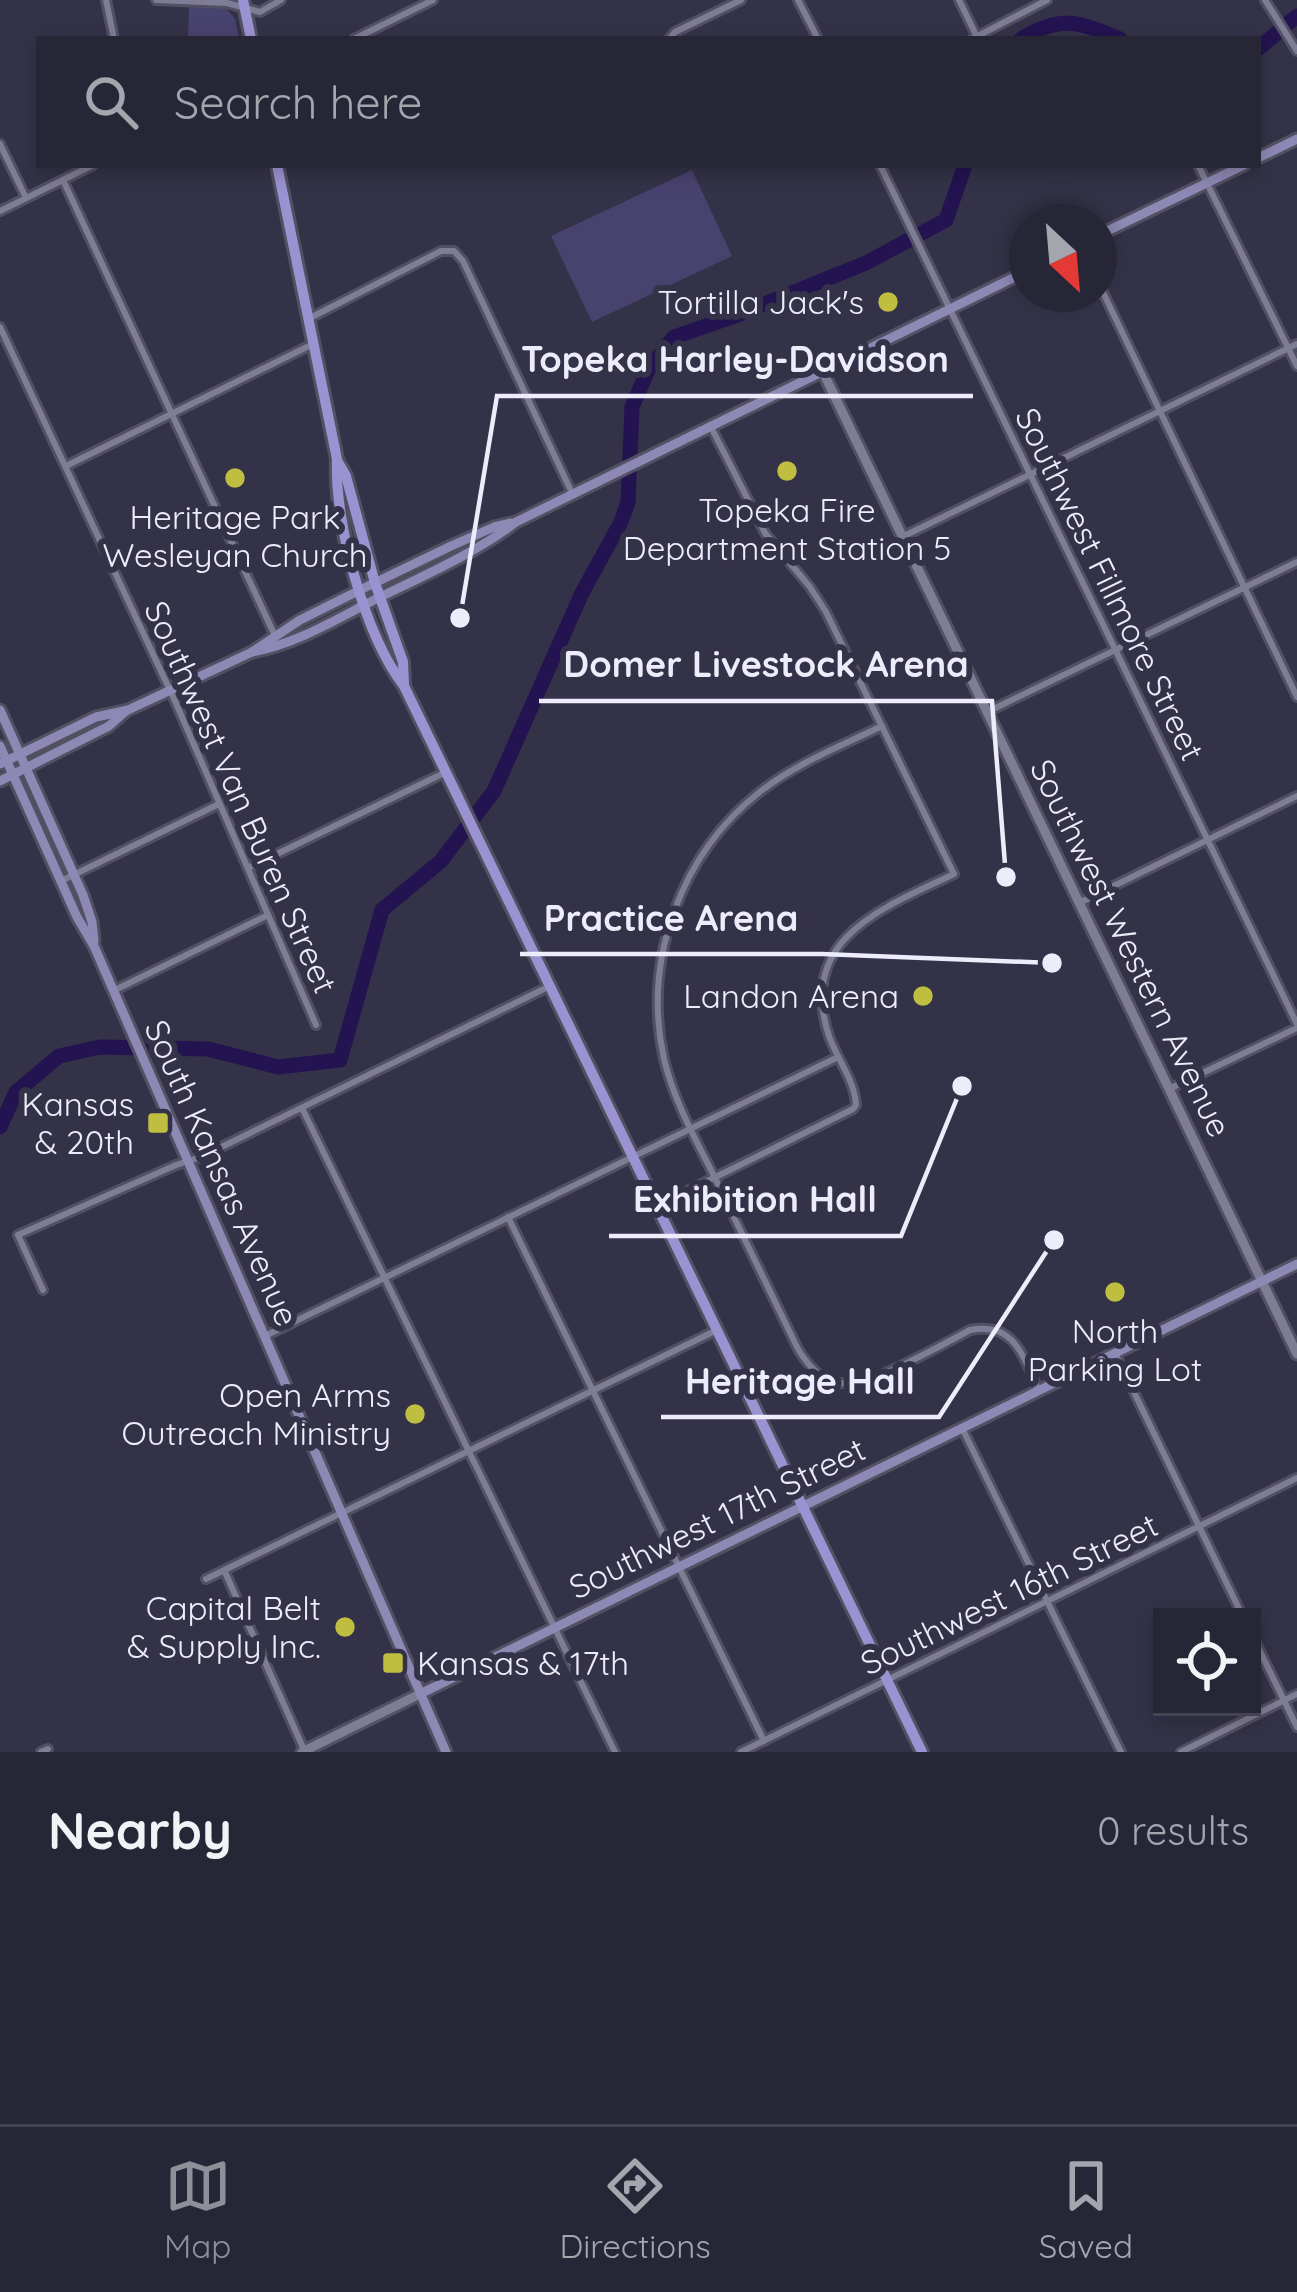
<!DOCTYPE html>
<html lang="en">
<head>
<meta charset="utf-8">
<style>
	body { margin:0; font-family:Quicksand,sans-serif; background:#2f2e3e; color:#f1f3f6 }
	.controls { position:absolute; right:36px; bottom:36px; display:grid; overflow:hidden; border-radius:0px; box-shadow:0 6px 18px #0003 }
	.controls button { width:108px; height:108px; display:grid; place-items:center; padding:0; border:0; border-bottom:3px solid #434351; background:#272636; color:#f1f3f6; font:60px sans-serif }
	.compass { position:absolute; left:1009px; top:204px; width:108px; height:108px; border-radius:50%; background:#272636; box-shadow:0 6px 18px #0003; rotate:154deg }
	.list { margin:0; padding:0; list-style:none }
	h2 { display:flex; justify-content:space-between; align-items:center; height:156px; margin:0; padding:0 48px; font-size:51px }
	h2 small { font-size:39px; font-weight:400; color:#a4a5ad }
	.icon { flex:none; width:66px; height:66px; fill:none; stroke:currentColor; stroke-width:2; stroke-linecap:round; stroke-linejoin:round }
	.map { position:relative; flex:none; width:1297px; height:1752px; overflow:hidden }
	.search { position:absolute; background:#272636; box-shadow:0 6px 18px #0003; left:36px; right:36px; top:36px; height:132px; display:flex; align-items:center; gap:30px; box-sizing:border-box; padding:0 42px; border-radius:0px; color:#a4a5ad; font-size:45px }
	.sheet { height:372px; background:#272636 }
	nav { display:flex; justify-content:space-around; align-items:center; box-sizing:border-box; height:168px; border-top:3px solid #434351; background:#272636; font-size:33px; color:#a4a5ad }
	nav a { display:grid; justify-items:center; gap:6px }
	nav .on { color:#8c9099 }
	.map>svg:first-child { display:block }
</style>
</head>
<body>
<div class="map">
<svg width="1297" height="1752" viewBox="0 0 1297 1752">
	<rect width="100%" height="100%" fill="#343248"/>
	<!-- green -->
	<g fill="#48426e">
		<polygon points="189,7 226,8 235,19 239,39 188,39"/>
		<polygon points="692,170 732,256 592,322 551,236"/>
	</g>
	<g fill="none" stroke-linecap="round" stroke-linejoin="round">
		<!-- river -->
		<g stroke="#231350" stroke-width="15">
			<path d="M1021,39C1061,14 1079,22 1120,39"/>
			<polyline points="1258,49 1297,16"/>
			<polyline points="0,1127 16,1092 59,1056 100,1047 208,1049 278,1067 340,1060 382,910 441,861 494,791 582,593 621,522 628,502 632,407 648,370 674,337 735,316 866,263 946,220 965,165"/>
		</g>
		<defs>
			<g id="minor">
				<polyline points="106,0 114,39"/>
				<polyline points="156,0 227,3 260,12 281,0"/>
				<polyline points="798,0 818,39"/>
				<polyline points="959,0 977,37"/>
				<polyline points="1265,0 1297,51"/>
				<polyline points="354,39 433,0"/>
				<polyline points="669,39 675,32 741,0"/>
				<polyline points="972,39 1047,0"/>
				<polyline points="0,144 26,198"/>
				<polyline points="880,165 1297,1024"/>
				<polyline points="1198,165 1297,366"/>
				<polyline points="63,180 276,638"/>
				<polyline points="0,211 93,165"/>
				<polyline points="1099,284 1297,697"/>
				<polyline points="308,319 441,251 454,251 463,261 572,493"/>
				<polyline points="0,327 175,701 316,1025"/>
				<polyline points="66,466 313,344"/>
				<polyline points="902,537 1297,344"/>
				<polyline points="987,712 1297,562"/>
				<path d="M882,726C841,746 797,763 761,791C681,853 642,960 664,1059C674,1101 695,1138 714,1176C742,1234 770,1291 798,1349C830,1403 865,1383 911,1361C931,1351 950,1341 970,1330C1015,1321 1023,1357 1039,1391"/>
				<polyline points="248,868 444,773"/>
				<polyline points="61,881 219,804"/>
				<polyline points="1079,903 1297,796"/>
				<polyline points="115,990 268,915"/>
				<polyline points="1169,1089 1297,1028"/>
				<polyline points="302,1108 615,1752"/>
				<path d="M659,1205L853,1109L856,1105C855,1081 837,1059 829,1036C796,938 885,907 954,874L826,612L810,587L765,533L710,425"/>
				<polyline points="508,1217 764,1741"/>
				<polyline points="43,1290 18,1235 176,1165 201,1157 550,986"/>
				<polyline points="265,1336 838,1057"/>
				<polyline points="1115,1353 1243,1617"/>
				<polyline points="962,1428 1121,1752"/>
				<polyline points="225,1572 305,1752"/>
				<polyline points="206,1579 717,1330"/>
				<polyline points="1252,1635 1297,1727"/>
				<polyline points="41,1752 48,1749"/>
				<polyline points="741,1752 1297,1478"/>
				<polyline points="1181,1752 1297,1694"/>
			</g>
			<g id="tertiary">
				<polyline points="822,370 1297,1354"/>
				<polyline points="302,1752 420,1694"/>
			</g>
			<g id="secondary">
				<polyline points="1258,158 1297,139"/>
				<polyline points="1099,235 1244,165"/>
				<path d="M252,652C296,644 335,620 374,600C423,576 474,554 516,522L1027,271"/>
				<polyline points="0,710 83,895 92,922 94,941"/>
				<polyline points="0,746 77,917 94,946 446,1752"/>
				<polyline points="0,764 96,717 128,710 252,652 300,620 360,590 451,546 494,527 511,523"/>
				<polyline points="0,781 109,726 126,711"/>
				<polyline points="420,1694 1297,1264"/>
			</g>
			<g id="primary">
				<polyline points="243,0 251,39"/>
				<path d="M277,165L337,459C334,523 365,635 404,686L922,1752"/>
				<polyline points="338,462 346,476 375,583 403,662 404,684"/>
			</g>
		</defs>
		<!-- minor casing -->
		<use href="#minor" stroke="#525063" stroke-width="12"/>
		<!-- tertiary casing -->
		<use href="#tertiary" stroke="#525063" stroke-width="15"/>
		<!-- secondary casing -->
		<use href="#secondary" stroke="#525063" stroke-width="15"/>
		<!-- primary casing -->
		<use href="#primary" stroke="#525063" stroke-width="16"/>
		<!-- minor -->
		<use href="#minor" stroke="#7f7d96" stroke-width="6"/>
		<!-- tertiary -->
		<use href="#tertiary" stroke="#7f7d96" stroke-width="9"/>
		<!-- secondary -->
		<use href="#secondary" stroke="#8d88b4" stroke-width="9"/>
		<!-- primary -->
		<use href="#primary" stroke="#9b93d1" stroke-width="10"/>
	</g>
	<!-- markers -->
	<g fill="#bfbe41" stroke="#343248" stroke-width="4.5">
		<circle cx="888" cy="302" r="12"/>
		<circle cx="787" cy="471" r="12"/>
		<circle cx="235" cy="478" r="12"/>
		<circle cx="923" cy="996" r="12"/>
		<rect x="146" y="1111" width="24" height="24" rx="6"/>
		<circle cx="1115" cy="1292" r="12"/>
		<circle cx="415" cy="1414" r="12"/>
		<circle cx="345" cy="1627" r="12"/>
		<rect x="381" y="1651" width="24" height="24" rx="6"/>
	</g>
	<g text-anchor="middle" stroke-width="12" stroke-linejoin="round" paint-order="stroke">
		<!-- poi labels -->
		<g font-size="33" fill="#edecfb" stroke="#343248" text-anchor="end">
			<text x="864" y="314">Tortilla Jack's</text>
			<text x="787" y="522" text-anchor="middle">Topeka Fire<tspan x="787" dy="38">Department Station 5</tspan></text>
			<text x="235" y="529" text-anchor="middle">Heritage Park<tspan x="235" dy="38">Wesleyan Church</tspan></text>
			<text x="899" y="1008">Landon Arena</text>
			<text x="134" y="1116">Kansas<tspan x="134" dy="38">&amp; 20th</tspan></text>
			<text x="1115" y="1343" text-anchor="middle">North<tspan x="1115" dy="38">Parking Lot</tspan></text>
			<text x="391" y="1407">Open Arms<tspan x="391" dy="38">Outreach Ministry</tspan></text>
			<text x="321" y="1620">Capital Belt<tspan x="321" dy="38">&amp; Supply Inc.</tspan></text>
			<text x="417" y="1675" text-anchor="start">Kansas &amp; 17th</text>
		</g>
		<!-- street labels -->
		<g font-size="33" fill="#edecfb" stroke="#343248">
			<text transform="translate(1110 584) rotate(64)" y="12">Southwest Fillmore Street</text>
			<text transform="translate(241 797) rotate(66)" y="12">Southwest Van Buren Street</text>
			<text transform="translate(1131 948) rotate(64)" y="12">Southwest Western Avenue</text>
			<text transform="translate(222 1173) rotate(66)" y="12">South Kansas Avenue</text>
			<text transform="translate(717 1518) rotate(-26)" y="12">Southwest 17th Street</text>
			<text transform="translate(1009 1594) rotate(-26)" y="12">Southwest 16th Street</text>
		</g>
	</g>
	<!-- callouts -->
	<path fill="none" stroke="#edecfb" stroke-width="4.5" d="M460 618L497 396H973M1006 877L992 701H539M1052 963L822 954H520M962 1086L901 1236H609M1054 1240L939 1417H661"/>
	<g fill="#edecfb" stroke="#343248" stroke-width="4.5">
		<circle cx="460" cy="618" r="12"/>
		<circle cx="1006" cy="877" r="12"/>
		<circle cx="1052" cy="963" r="12"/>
		<circle cx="962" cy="1086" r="12"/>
		<circle cx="1054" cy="1240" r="12"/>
	</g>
	<g font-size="36" text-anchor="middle" font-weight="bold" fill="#edecfb" stroke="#343248" stroke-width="12" stroke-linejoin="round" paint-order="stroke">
		<text x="735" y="372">Topeka Harley-Davidson</text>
		<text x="766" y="677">Domer Livestock Arena</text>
		<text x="671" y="931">Practice Arena</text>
		<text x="755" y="1212">Exhibition Hall</text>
		<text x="800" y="1394">Heritage Hall</text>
	</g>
</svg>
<div class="controls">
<button><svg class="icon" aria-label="locate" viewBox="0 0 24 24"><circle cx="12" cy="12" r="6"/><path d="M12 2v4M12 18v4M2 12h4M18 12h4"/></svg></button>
</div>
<svg class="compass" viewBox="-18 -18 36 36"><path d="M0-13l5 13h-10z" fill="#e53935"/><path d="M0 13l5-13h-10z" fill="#a4a5ad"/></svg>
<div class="search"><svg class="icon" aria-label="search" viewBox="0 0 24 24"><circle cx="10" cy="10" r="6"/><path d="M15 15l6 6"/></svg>Search here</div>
</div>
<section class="sheet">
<h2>Nearby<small>0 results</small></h2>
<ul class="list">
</ul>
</section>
<nav>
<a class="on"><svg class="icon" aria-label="map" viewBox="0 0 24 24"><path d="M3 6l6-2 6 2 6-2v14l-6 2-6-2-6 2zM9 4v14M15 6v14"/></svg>Map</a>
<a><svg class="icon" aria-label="directions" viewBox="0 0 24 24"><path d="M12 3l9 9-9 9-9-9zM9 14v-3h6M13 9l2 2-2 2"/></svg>Directions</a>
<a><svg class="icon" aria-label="saved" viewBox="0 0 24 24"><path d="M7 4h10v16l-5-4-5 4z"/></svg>Saved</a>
</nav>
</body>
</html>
